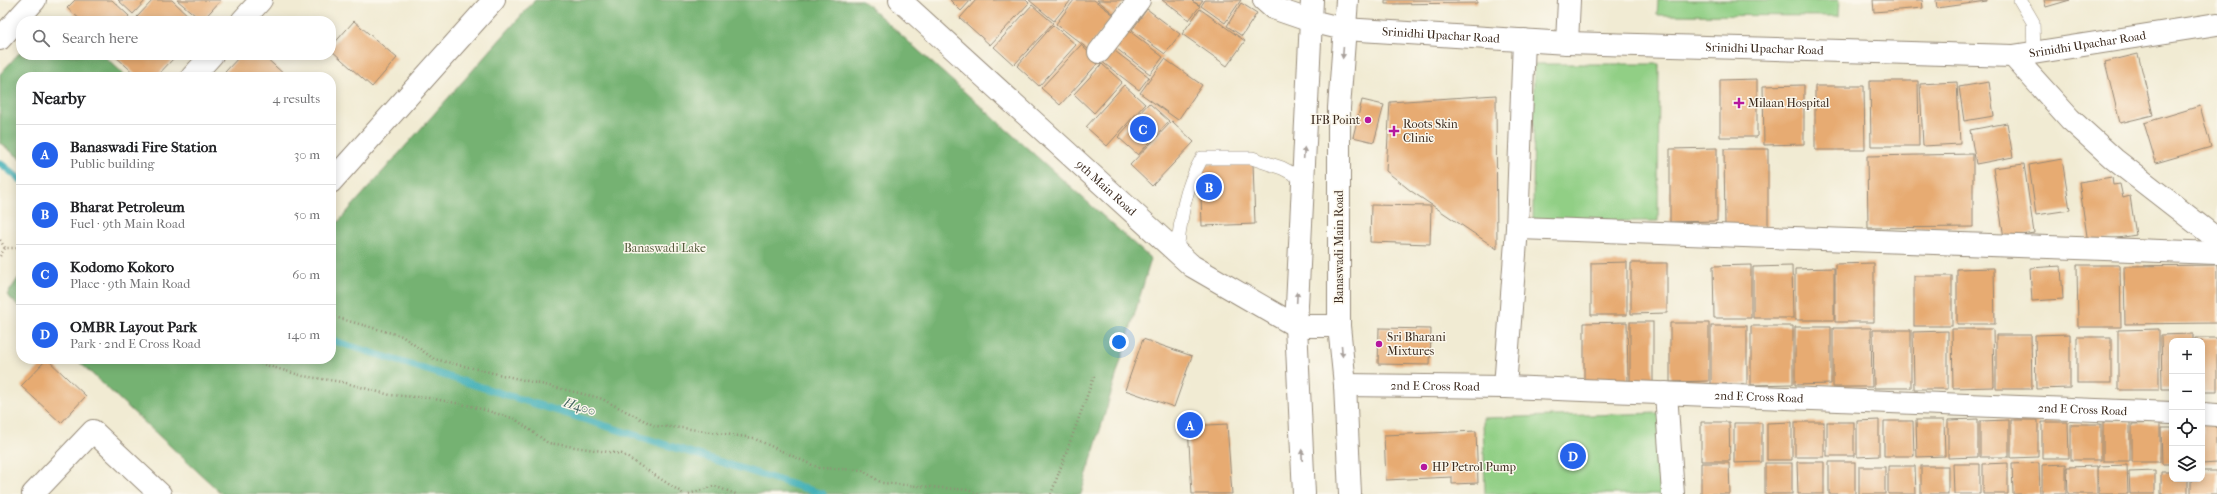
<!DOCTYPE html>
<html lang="en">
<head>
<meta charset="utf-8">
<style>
	body { margin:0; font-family:"IM FELL French Canon",serif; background:#f2f2f2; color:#202124 }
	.controls { position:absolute; right:12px; bottom:12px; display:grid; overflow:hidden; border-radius:8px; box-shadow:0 2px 10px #0003 }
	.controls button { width:36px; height:36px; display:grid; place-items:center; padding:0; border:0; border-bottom:1px solid #e0e0e0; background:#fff; color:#202124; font:20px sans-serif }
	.you { position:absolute; left:1119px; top:342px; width:14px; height:14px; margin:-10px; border:3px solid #fff; border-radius:50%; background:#1a73e8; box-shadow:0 0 0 6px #1a73e833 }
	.badge { display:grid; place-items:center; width:26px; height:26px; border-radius:50%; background:#2563eb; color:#fff; font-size:13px; font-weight:700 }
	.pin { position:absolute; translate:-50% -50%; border:2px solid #fff; box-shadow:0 1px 4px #0006 }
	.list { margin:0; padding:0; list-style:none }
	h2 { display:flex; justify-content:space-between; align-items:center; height:52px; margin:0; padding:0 16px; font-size:17px }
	h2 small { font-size:13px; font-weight:400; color:#757577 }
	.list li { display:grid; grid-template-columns:26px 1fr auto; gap:12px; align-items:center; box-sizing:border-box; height:60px; padding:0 16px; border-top:1px solid #e0e0e0 }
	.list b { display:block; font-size:15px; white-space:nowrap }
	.list p { margin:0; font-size:13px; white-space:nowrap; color:#757577 }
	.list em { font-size:13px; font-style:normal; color:#757577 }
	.icon { flex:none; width:22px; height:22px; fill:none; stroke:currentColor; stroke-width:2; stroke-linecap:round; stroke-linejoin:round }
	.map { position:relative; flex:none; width:2217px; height:494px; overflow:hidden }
	.search { position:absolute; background:#fff; box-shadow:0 2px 10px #0003; left:16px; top:16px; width:320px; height:44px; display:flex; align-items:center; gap:10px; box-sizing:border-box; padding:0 14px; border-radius:16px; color:#757577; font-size:15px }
	.panel { position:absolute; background:#fff; box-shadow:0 2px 10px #0003; left:16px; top:72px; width:320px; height:292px; border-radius:16px }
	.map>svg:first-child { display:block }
</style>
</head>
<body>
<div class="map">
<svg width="2217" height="494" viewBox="0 0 2217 494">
	<rect width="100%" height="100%" fill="#fbf7ec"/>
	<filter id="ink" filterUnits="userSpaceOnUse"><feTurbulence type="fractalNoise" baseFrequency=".025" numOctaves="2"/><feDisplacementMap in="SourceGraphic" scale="8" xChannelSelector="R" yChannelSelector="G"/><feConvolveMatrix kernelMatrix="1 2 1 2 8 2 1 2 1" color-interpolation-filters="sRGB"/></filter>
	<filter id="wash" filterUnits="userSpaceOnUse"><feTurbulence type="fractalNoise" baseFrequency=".012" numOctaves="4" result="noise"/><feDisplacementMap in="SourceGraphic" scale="16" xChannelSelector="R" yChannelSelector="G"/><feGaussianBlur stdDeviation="0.9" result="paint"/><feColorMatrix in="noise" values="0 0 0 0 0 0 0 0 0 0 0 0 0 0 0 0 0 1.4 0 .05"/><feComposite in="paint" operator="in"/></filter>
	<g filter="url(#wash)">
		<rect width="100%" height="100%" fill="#f1ebd3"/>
		<!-- green -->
		<g fill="#91cf85" stroke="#667c52">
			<polygon points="1658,0 1839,0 1838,16 1657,15"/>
			<polygon points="1534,64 1659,64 1658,221 1533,221"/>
			<polygon points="1661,413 1663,494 1485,494 1483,418"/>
		</g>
		<!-- forest -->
		<g fill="#74b272" stroke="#586e48">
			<polygon points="535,0 862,0 1151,259 1081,494 222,494 76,359 331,359 331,230"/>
			<polygon points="21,51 21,55 103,55 127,77 21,77 21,159 0,143 0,74"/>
			<polygon points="21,274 21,308 7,295"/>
		</g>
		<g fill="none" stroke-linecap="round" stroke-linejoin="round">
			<!-- stream -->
			<g stroke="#3daeb6" stroke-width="7">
				<polyline points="0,163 21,180"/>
				<polyline points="331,340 823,494"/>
			</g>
		</g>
		<g id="blocks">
			<!-- building -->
			<g fill="#e7ab72">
				<polygon points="75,0 112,0 129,16 125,21 82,21 67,8"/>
				<polygon points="118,0 146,0 133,14"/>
				<polygon points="153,0 172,0 194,21 141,21 137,17"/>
				<polygon points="177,0 221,0 202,21"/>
				<polygon points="950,0 971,0 961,11"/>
				<polygon points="976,0 1026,0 1029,3 990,45 960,18"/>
				<polygon points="1029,0 1071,0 1054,21"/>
				<polygon points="1074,0 1094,0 1114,15 1088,49 1056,24"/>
				<polygon points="1097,0 1125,0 1114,14"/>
				<polygon points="1162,0 1203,0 1199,5 1192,1 1200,6 1189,20"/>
				<polygon points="1205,0 1241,0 1225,23 1201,6"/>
				<polygon points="1385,0 1477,0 1477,3 1385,4"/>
				<polygon points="1873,0 1922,0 1923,8 1874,12"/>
				<polygon points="1936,0 1987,0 1987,1 1937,8"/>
				<polygon points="2044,0 2070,0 2046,7"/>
				<polygon points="1241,3 1257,13 1242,36 1227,26"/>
				<polygon points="1032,5 1053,23 1014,65 994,47"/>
				<polygon points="1147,9 1180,34 1165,54 1132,30"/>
				<polygon points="1200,9 1245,41 1227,66 1182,34"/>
				<polygon points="354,21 397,58 372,87 331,50 331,47"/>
				<polygon points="1053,25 1076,45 1039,86 1017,66"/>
				<polygon points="1127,29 1163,57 1150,74 1113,46"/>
				<polygon points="1081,45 1099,62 1060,105 1041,88"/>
				<polygon points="1111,48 1149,77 1139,90 1101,61"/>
				<polygon points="2138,54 2153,115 2120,123 2105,62"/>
				<polygon points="114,55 168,55 173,59 156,77 138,77"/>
				<polygon points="241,55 263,55 287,77 231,77 225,72"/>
				<polygon points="1165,59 1202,85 1178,120 1140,93"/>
				<polygon points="1102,64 1122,82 1094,113 1074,94"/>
				<polygon points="1757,79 1757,137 1720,137 1720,80"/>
				<polygon points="1870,81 1918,81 1919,146 1871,146"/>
				<polygon points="1957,82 1960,144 1923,146 1920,84"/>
				<polygon points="1989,82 1994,116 1964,121 1959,87"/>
				<polygon points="1124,85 1145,104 1107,146 1086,127"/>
				<polygon points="1804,85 1804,144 1764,145 1763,86"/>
				<polygon points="1815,86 1864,86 1865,150 1815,150"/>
				<polygon points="1496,95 1497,249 1411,191 1386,171 1390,102"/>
				<polygon points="1362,100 1384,105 1374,142 1353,137"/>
				<polygon points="1149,103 1169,121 1138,155 1118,137"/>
				<polygon points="2200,106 2211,147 2156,163 2144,123"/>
				<polygon points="1172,121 1194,142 1152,186 1130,165"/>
				<polygon points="2007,123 2013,157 1976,164 1970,130"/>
				<polygon points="1717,148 1717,221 1670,222 1670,149"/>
				<polygon points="1724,149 1768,149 1768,227 1725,227"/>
				<polygon points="1973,154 1973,227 1868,228 1867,156"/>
				<polygon points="2062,159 2070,210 2036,215 2029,165"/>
				<polygon points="1253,163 1255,224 1202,226 1200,165"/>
				<polygon points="2024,164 2034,233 2004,238 1993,168"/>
				<polygon points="2112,177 2113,185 2120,184 2123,198 2130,196 2136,235 2088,243 2079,182"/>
				<polygon points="1371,205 1431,206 1430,244 1370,242"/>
				<polygon points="1627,262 1627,315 1591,315 1591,263"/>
				<polygon points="1631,263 1667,263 1667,313 1631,314"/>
				<polygon points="1874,263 1874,322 1835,322 1835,264"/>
				<polygon points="1751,265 1751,318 1714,318 1713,266"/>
				<polygon points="2077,265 2120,265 2121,327 2078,327"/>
				<polygon points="2217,265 2217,323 2125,324 2124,266"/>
				<polygon points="1792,266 1793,318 1753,318 1753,267"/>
				<polygon points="2061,266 2063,299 2032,301 2030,268"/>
				<polygon points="1834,268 1834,320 1795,320 1795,269"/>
				<polygon points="1994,268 1995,324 1957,324 1957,269"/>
				<rect x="1914" y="276" width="38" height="50"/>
				<polygon points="1627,322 1628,382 1584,383 1584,323"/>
				<rect x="1630" y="322" width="23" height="61"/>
				<polygon points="1670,323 1709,323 1709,381 1670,382"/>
				<rect x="1711" y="326" width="36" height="58"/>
				<polygon points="1751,326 1793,326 1793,384 1751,385"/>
				<polygon points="1795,327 1831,327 1831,384 1795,385"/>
				<polygon points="1379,328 1431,329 1430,365 1378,364"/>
				<polygon points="1833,328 1871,328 1872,387 1833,387"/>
				<polygon points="1952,329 1993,329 1994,387 1953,388"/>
				<polygon points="2159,329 2159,390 2118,390 2118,330"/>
				<polygon points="1873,330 1911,330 1911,388 1874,388"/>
				<polygon points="1948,331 1948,389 1914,389 1913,332"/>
				<polygon points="2070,334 2070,388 2036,389 2035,335"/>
				<polygon points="2193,334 2193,341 2172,341 2172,389 2162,389 2161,335"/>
				<polygon points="1996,335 2031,335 2032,389 1996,389"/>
				<rect x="2077" y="337" width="34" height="46"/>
				<polygon points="2195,338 2217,338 2217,392 2202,392 2202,341 2195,341"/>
				<polygon points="1143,339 1192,356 1174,407 1125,390"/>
				<polygon points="47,359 86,396 61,423 21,386"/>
				<polygon points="1978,419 1978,457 1948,458 1948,420"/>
				<polygon points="1879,420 1879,456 1857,457 1857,421"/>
				<polygon points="1916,420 1944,420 1945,456 1917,457"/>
				<polygon points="2009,420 2009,457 1980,457 1980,421"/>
				<polygon points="2011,420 2038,420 2038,457 2011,458"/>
				<polygon points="1884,421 1913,421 1914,456 1884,456"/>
				<polygon points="1701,422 1729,422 1730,461 1701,461"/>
				<polygon points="1792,422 1792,460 1767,460 1767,423"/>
				<rect x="1795" y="422" width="29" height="35"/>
				<rect x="1827" y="422" width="27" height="34"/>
				<polygon points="2042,422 2068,422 2069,458 2042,458"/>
				<rect x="2103" y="422" width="27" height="39"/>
				<polygon points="1734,423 1762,423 1762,462 1734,463"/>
				<polygon points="2160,423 2160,462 2132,462 2132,424"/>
				<polygon points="1227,424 1232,494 1192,494 1188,426"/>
				<rect x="2071" y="424" width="30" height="36"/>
				<polygon points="2202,424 2217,424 2217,463 2202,464"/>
				<polygon points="2161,428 2172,428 2172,464 2162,464"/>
				<polygon points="1476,431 1478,483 1452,484 1452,477 1386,480 1384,435"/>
				<polygon points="1797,462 1824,462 1824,494 1798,494"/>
				<rect x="1829" y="462" width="26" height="32"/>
				<polygon points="1701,463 1729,463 1730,494 1701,494"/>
				<rect x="1765" y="463" width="27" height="31"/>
				<polygon points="2008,463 2008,494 1983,494 1983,464"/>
				<polygon points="2039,463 2040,494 2013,494 2012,464"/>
				<polygon points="1953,464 1980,464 1980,494 1954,494"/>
				<polygon points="2066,464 2066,494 2042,494 2042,465"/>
				<polygon points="2127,465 2128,494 2099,494 2098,466"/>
				<polygon points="1888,466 1915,466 1916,494 1888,494"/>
				<rect x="1921" y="466" width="27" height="28"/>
				<polygon points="2097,466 2097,494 2068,494 2067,467"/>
				<rect x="1859" y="467" width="26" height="27"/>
				<polygon points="2155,471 2155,494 2130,494 2129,472"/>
				<polygon points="2202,471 2217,471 2217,494 2191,494 2191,479 2202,479"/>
				<polygon points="2161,472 2172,472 2172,479 2188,479 2188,494 2161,494"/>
			</g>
		</g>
	</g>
	<g filter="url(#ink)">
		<use href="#blocks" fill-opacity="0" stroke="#968a78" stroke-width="1"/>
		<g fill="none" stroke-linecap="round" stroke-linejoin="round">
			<defs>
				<g id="service">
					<polyline points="2020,0 2033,22 2034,53"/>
					<path d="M1177,252C1181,217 1184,190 1202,158H1252L1282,168L1303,179"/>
				</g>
				<g id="minor">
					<polyline points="1264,0 1273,8 1311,21"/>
					<polyline points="242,21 261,0"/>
					<polyline points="1567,43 1569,0"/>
					<polyline points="1099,52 1139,0"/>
					<polyline points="192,77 212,55"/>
					<polyline points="331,182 494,0"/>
					<polyline points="1517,228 2217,253"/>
					<path id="s1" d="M1345,385L1505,387L2172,413"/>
					<polyline points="1505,387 1517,228 1524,40"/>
					<polyline points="1666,393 1673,494"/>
					<polyline points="2202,414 2217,415"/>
					<polyline points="33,494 93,431 160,494"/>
				</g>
				<g id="tertiary">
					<path id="s2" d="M900,0L1192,266L1296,326H1339"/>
					<path id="s3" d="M1311,21L1344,29L1567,43L2013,56L2217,24"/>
					<polyline points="0,39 35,0"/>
					<polyline points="2013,56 2070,119 2114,159 2217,239"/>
				</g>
				<g id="primary">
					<polyline points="1347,0 1339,108 1339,326 1345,385 1350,494"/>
					<polyline points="1304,494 1296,326 1312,0"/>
				</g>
			</defs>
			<!-- service casing -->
			<use href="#service" stroke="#968a78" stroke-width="14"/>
			<!-- minor casing -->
			<use href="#minor" stroke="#968a78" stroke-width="24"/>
			<!-- tertiary casing -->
			<use href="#tertiary" stroke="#968a78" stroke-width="24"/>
			<!-- primary casing -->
			<use href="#primary" stroke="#968a78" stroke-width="24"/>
			<!-- path -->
			<g stroke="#968a78" stroke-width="2.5" stroke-dasharray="1 3" stroke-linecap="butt">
				<polyline points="0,240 5,248 21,248"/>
				<polyline points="0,256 5,248"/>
				<polyline points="331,316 402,336 434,359 600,398 655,426 683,428 753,438 819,468 862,470 882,483 968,490 978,494"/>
				<polyline points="245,359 303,376 342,382 390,395 429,398 471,406 515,419 548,443 622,454 684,494"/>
				<polyline points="689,494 714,486 736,494"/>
				<polyline points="1051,494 1095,374"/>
			</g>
			<!-- service -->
			<use href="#service" stroke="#fff" stroke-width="13"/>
			<!-- minor -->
			<use href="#minor" stroke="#fff" stroke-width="22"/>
			<!-- tertiary -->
			<use href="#tertiary" stroke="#fff" stroke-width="22"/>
			<!-- primary -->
			<use href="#primary" stroke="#fff" stroke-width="22"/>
		</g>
		<!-- one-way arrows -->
		<defs><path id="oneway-solid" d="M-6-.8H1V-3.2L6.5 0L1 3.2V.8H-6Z"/></defs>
		<g fill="#a79f9a">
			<use href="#oneway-solid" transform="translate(1343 53) rotate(94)"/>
			<use href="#oneway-solid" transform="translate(1304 153) rotate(-87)"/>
			<use href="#oneway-solid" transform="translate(1297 297) rotate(-87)"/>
			<use href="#oneway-solid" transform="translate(1342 351) rotate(85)"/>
			<use href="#oneway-solid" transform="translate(1302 455) rotate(-93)"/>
		</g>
	</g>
	<!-- markers -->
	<g fill="#b5179e" stroke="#fbf7ec" stroke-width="1.5">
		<path d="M1737 97h4v4h4v4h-4v4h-4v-4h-4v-4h4z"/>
		<circle cx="1368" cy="120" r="4"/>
		<path d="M1392 125h4v4h4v4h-4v4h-4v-4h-4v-4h4z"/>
		<circle cx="1379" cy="344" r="4"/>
		<circle cx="1424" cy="467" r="4"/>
	</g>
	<g text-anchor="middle" stroke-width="3" stroke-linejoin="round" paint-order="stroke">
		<!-- street labels -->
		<g font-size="12" fill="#3b2a1e" stroke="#fbf7ec">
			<text dy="4" stroke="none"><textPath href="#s3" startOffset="131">Srinidhi Upachar Road</textPath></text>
			<text dy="4" stroke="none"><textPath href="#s3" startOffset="779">Srinidhi Upachar Road</textPath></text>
			<text dy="4" stroke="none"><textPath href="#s3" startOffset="455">Srinidhi Upachar Road</textPath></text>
			<text dy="4" stroke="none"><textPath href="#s2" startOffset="279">9th Main Road</textPath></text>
			<text transform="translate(1339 247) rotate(-90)" y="4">Banaswadi Main Road</text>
			<text dy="4" stroke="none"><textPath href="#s1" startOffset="90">2nd E Cross Road</textPath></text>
			<text dy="4" stroke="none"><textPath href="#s1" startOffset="414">2nd E Cross Road</textPath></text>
			<text dy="4" stroke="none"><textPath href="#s1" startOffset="738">2nd E Cross Road</textPath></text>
		</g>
		<!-- poi labels -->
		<g font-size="12" fill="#3b2a1e" stroke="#fbf7ec" text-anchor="start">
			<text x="1748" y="107">Milaan Hospital</text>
			<text x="1360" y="124" text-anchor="end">IFB Point</text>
			<text x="1403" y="128">Roots Skin<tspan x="1403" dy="14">Clinic</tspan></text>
			<text x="1387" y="341">Sri Bharani<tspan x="1387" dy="14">Mixtures</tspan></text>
			<text x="1432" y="471">HP Petrol Pump</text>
		</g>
		<!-- park labels -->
		<g font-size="12" fill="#555c3d" stroke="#fbf7ec">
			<text x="665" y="252">Banaswadi Lake</text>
		</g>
		<!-- water labels -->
		<g font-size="13" font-style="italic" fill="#3c5f5b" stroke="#fbf7ec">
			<text transform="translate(580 406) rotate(17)" y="5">H400</text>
		</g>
	</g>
</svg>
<div class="controls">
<button>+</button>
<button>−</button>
<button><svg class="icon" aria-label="locate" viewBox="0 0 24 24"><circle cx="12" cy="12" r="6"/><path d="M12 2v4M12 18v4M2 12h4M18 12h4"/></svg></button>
<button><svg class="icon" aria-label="layers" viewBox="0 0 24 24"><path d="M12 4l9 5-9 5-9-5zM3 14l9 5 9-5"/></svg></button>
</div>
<div class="you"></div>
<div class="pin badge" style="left:1190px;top:425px">A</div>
<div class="pin badge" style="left:1209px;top:187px">B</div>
<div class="pin badge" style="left:1143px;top:129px">C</div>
<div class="pin badge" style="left:1573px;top:456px">D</div>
<div class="search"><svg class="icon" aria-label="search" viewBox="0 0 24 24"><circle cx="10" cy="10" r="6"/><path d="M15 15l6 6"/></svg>Search here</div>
<section class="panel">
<h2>Nearby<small>4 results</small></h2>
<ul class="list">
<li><span class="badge">A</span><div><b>Banaswadi Fire Station</b><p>Public building</p></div><em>30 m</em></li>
<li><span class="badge">B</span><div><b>Bharat Petroleum</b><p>Fuel · 9th Main Road</p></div><em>50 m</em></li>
<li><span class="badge">C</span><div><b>Kodomo Kokoro</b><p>Place · 9th Main Road</p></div><em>60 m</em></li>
<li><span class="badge">D</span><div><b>OMBR Layout Park</b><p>Park · 2nd E Cross Road</p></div><em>140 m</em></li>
</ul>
</section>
</div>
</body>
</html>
